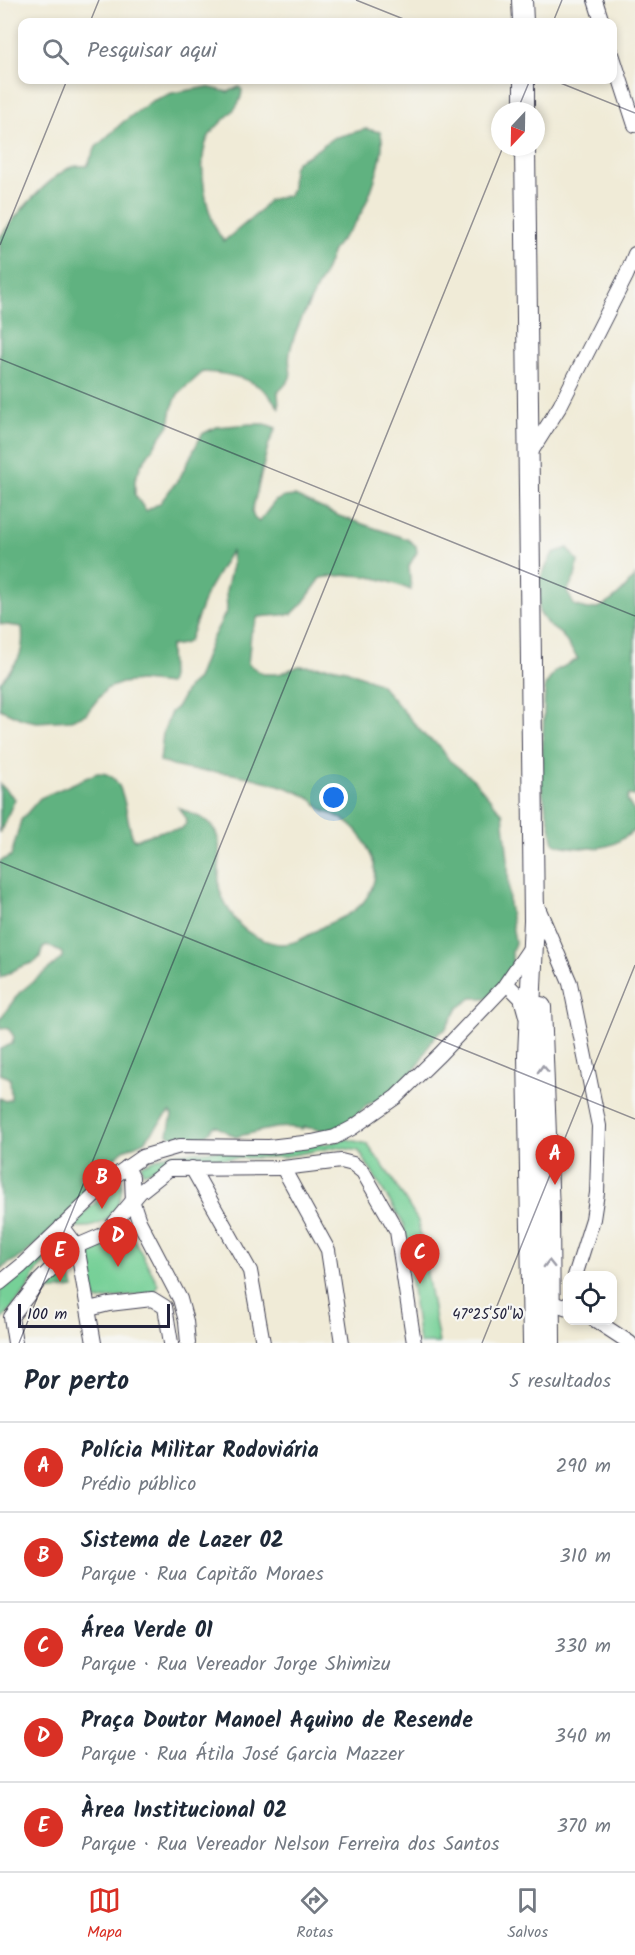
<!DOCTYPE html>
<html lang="pt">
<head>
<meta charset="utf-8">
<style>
	body { margin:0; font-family:Kalam,sans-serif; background:#f2f2f3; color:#1f2937 }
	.controls { position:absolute; right:18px; bottom:18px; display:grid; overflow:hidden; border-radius:12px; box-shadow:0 3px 9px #0003 }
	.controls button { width:54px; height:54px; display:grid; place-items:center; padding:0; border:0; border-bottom:2px solid #e0e1e3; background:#fff; color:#1f2937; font:30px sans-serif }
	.compass { position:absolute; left:491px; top:102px; width:54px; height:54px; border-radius:50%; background:#fff; box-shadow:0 3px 9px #0003; rotate:202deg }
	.scale { position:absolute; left:18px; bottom:15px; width:152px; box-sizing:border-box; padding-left:6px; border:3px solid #22223b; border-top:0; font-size:16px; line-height:21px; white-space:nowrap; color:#22223b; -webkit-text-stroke:4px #f6f6f2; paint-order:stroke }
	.you { position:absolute; left:334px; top:798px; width:21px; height:21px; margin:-15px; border:4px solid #fff; border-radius:50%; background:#1a73e8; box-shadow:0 0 0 9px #1a73e833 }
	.badge { display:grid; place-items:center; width:39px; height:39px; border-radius:50%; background:#d93025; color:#fff; font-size:20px; font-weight:700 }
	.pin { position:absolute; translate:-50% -50px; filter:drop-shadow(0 2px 3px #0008) }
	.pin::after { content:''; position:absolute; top:32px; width:21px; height:18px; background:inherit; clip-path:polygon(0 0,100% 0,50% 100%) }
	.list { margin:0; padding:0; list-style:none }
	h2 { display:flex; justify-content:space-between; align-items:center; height:78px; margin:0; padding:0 24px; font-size:26px }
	h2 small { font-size:20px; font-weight:400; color:#747a83 }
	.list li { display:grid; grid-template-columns:39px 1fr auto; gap:18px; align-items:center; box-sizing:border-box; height:90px; padding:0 24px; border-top:2px solid #e0e1e3 }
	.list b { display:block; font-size:22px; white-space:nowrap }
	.list p { margin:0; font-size:20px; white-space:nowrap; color:#747a83 }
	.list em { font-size:20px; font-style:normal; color:#747a83 }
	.icon { flex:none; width:33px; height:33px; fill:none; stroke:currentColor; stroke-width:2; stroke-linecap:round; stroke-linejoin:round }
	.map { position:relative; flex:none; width:635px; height:1343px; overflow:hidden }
	.search { position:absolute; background:#fff; box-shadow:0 3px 9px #0003; left:18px; right:18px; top:18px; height:66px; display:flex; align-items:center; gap:15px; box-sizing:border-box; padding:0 21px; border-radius:12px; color:#747a83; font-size:22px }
	.sheet { height:528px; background:#fff }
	nav { display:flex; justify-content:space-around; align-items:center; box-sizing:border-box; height:84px; border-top:2px solid #e0e1e3; background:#fff; font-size:16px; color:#747a83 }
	nav a { display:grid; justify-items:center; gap:3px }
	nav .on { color:#d93025 }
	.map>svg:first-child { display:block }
</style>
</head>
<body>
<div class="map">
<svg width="635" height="1343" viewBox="0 0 635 1343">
	<rect width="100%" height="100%" fill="#f6f6f2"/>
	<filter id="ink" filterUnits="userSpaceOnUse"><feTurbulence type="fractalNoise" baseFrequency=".0167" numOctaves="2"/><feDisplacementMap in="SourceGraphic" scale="12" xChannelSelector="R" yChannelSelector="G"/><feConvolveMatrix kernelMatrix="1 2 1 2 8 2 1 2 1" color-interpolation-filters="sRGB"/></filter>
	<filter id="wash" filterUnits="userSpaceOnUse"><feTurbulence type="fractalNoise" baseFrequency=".008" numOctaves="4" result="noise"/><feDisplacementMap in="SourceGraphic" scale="24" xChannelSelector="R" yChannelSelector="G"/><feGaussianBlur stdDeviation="1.35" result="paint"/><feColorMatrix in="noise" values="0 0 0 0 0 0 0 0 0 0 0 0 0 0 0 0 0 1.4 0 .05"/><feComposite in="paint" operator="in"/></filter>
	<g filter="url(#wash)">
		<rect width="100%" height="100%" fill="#f0ebd7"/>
		<!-- green -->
		<g fill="#76d097" stroke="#4c7969" stroke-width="1.5">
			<polygon points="347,1139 367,1144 391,1177 418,1221 439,1343 419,1343 404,1225 359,1151 336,1147 282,1157 177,1160 143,1173 141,1165 171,1153 324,1144"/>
			<path d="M122,1178C123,1211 104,1233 70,1226Z"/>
			<polygon points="128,1228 158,1284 155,1292 95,1301 85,1249 105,1245"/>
			<polygon points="57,1237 57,1247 38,1270 27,1290 0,1322 0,1289"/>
			<polygon points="59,1270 69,1272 74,1288 44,1291 50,1276"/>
		</g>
		<!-- forest -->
		<g fill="#60b280" stroke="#416a5e" stroke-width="1.5">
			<path d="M207,87L228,92L239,87L242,90C241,113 218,119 208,138C196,163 206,221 224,241L258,213L269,200L289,195L292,189L293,168L297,161L311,154L333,138L366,129L380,132C389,151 366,209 353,226C346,235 338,241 333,251C329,260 326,271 321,280C310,303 295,327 290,352C286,374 300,372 278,392L279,408C275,403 271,397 267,393C251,377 224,373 203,372L178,394L172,408L169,425L141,465L135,480V495L146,511L160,503L180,477L202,434L216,427L250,424H265L276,428L268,446L252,512L254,518L259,522L275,501L284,497L295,496L339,516L407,539L416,546L417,552L409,566L411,590C377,576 357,572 321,578L303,603L292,614L258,617L251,633L248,664L263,674H279L299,666L331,667L346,670L380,684L426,737L439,745L449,760L473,779L503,814L508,859L509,904L515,943L512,951L513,977L495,998H472L458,1008L445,1030L439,1033L431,1041L420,1063L400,1087L385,1099L368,1104L342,1130L334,1132L304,1127L302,1129C282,1123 256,1133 235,1137L216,1126L213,1127C205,1142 180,1146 168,1134L172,1115L170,1112L168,1113L145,1141L124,1150L112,1160L105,1169L92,1194L25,1254L0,1269V1098L6,1101L11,1099L10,1078L0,1074V1049L12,1044L14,1037C10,1030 8,1026 0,1029V1019L19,993L62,958V953L47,945L42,949L40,957L35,962L20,967L0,978V861L11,856L21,820L40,798L97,773C129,770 124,822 134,840L162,831L181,829L186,824V819L179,808C189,813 204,817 211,825C227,843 215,872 220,891C223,901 232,916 238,923C246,934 269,944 282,944C297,944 312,933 324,926C333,921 344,918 352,912C370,900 380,878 372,858C364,839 358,827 338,817C333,814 327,813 322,810C318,807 316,803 312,800C294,787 249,776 226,773C199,770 185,772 160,761L163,733L171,712L176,708L188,687L197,679L212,639L227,610L226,591L232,565L231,551L207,592L189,641L183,644L170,646L171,677L169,684L140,681L122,683L106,689L86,714L71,720L37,722L22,719L0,709V682C18,662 25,654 22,627L0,624V238C13,217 47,180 69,168C75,165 80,166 87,166L96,147L123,122L152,101L172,93Z"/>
			<path d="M568,548L578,561L575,577L567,591L574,605C579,606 584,609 588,609C607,610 625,589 635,576V796L629,795L627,800L635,813V831C626,835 619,843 610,845C595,850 569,849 554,843L539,777L542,762L545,686L555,671L578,659L562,635L548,625L539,612V581L553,553Z"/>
			<polygon points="0,784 15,799 0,833"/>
		</g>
	</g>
	<g filter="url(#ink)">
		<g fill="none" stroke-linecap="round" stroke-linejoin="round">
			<defs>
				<g id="minor">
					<polyline points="595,0 602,22"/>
					<polyline points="612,54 635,125"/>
					<polyline points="529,455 560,406 626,276 635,254"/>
					<polyline points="536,903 570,983 599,1126 597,1193 593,1219 575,1276"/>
					<polyline points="508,985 521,998 526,1016"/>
					<polyline points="127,1167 132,1177 133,1203 139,1221 180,1299 186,1321 188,1343"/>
					<polyline points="192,1168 250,1271 263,1343"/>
					<polyline points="283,1168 328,1250 342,1343"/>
					<polyline points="62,1226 77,1246 94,1343"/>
					<polyline points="0,1283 21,1266 116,1175 142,1157 180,1146 269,1147 312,1142 335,1137 352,1128 396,1097 440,1054 503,988 533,944"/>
					<polyline points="550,1302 567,1308 568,1304"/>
					<polyline points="89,1309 109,1304 152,1299 165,1307 171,1343"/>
					<polyline points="595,1320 630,1343"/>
					<polyline points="15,1343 11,1317 39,1281 64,1256 77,1246 105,1234 140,1192 169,1169 283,1168 341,1161 353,1164 363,1172 397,1231 414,1343"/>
				</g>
				<g id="highway">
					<polyline points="522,0 523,22"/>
					<polyline points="524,80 524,111"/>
					<polyline points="525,147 534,920 528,1055 533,1343"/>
					<polyline points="541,1007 549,1212 550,1343"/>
				</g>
			</defs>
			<!-- minor casing -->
			<use href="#minor" stroke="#414052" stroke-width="16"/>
			<!-- highway casing -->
			<use href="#highway" stroke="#414052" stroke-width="22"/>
			<!-- minor -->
			<use href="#minor" stroke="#fff" stroke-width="14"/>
			<!-- highway -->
			<use href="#highway" stroke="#fff" stroke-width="20"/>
		</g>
		<!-- one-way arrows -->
		<defs><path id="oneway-chevron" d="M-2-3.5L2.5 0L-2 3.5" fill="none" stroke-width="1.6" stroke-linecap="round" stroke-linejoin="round" transform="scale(1.5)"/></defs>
		<g stroke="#9c9ca7">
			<use href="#oneway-chevron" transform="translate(543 1069) rotate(-92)"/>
			<use href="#oneway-chevron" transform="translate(549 1264) rotate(-91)"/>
		</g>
	</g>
	<!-- ticks -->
	<path fill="none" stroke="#22223b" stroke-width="1.5" stroke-opacity="0.45" d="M356,0L411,22M90,22L99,0M553,22L562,0M553,80L635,113M517,111L530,80M0,245L67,80M0,359L635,616M0,862L635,1119M19,1343L503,147M482,1343L635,965"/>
	<g font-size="15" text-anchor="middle" fill="#22223b" stroke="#f6f6f2" stroke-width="4.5" stroke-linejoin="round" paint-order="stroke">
		<text x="488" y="1319">47°25'50"W</text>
	</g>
</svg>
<div class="controls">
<button><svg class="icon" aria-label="locate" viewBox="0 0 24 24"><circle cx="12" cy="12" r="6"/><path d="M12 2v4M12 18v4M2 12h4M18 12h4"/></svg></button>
</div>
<svg class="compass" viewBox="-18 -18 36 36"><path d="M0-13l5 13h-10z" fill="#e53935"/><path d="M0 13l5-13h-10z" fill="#747a83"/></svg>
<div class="scale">100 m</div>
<div class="you"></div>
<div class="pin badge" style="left:555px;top:1185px">A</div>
<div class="pin badge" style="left:102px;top:1209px">B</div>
<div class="pin badge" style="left:420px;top:1284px">C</div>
<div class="pin badge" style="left:118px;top:1267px">D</div>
<div class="pin badge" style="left:60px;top:1282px">E</div>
<div class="search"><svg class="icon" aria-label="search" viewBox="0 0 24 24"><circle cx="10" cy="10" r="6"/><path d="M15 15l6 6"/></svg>Pesquisar aqui</div>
</div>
<section class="sheet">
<h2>Por perto<small>5 resultados</small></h2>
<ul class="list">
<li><span class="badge">A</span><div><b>Polícia Militar Rodoviária</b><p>Prédio público</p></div><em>290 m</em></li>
<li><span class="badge">B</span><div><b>Sistema de Lazer 02</b><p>Parque · Rua Capitão Moraes</p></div><em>310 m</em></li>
<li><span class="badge">C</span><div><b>Área Verde 01</b><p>Parque · Rua Vereador Jorge Shimizu</p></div><em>330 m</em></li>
<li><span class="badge">D</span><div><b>Praça Doutor Manoel Aquino de Resende</b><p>Parque · Rua Átila José Garcia Mazzer</p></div><em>340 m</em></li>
<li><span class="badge">E</span><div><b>Àrea Institucional 02</b><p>Parque · Rua Vereador Nelson Ferreira dos Santos</p></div><em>370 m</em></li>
</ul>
</section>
<nav>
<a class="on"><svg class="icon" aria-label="map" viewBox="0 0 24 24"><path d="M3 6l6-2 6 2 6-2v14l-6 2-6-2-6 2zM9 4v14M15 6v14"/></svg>Mapa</a>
<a><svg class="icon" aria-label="directions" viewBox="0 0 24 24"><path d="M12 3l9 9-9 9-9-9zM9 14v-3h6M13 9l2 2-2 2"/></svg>Rotas</a>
<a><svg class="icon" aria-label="saved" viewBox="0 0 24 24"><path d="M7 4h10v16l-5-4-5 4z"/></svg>Salvos</a>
</nav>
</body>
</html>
